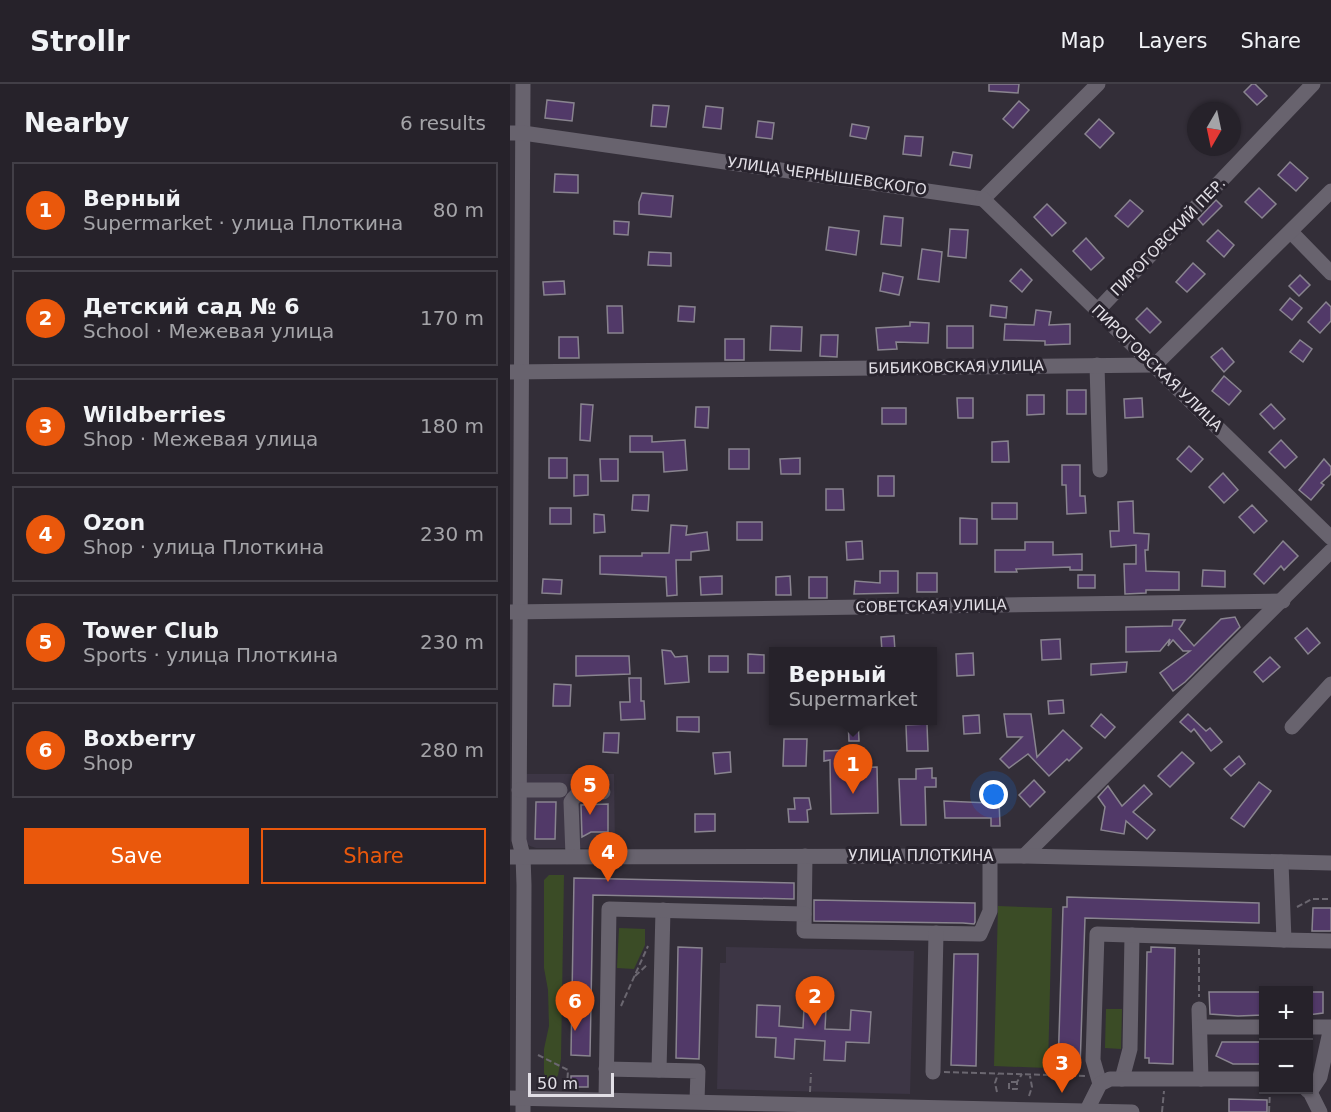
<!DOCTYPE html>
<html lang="en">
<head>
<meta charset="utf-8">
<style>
	body { margin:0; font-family:"DejaVu Sans",sans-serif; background:#322f36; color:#f1f3f6 }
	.controls { position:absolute; right:18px; bottom:18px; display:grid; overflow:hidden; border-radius:0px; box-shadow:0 2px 4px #0004 }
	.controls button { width:54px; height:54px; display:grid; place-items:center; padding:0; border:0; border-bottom:2px solid #423f47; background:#26222a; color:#f1f3f6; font:30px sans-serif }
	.compass { position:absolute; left:677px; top:18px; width:54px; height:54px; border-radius:50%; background:#26222a; box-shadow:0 2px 4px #0004; rotate:189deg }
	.scale { position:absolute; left:18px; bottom:15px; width:86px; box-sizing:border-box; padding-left:6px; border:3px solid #e2dfe6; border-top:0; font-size:16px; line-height:21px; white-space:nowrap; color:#e2dfe6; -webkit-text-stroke:4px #29242e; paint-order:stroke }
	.you { position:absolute; left:484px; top:711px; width:21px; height:21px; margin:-15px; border:4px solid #fff; border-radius:50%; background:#1a73e8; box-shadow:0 0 0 9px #1a73e833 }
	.badge { display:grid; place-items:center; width:39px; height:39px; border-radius:50%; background:#ea580c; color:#fff; font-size:20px; font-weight:700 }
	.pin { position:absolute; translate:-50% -50px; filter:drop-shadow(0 2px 3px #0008) }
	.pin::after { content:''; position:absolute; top:32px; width:21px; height:18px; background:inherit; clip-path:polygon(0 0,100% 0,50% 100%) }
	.popup { position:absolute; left:259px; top:563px; width:168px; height:78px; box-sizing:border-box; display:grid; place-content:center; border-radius:0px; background:#26222a; filter:drop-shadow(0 2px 4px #0005); font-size:20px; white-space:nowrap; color:#a4a4a8 }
	.popup b { font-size:22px; color:#f1f3f6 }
	.popup::after { content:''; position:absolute; left:50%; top:100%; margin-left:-12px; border:12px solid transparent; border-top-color:#26222a }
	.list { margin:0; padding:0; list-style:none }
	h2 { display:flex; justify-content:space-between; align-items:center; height:78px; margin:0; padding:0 24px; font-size:26px }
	h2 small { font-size:20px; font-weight:400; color:#a4a4a8 }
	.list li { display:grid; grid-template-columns:39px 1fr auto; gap:18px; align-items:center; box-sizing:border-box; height:96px; margin:0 12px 12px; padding:0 12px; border:2px solid #423f47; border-radius:0px }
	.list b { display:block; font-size:22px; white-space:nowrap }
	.list p { margin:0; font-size:20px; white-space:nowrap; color:#a4a4a8 }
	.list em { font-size:20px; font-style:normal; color:#a4a4a8 }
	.actions { display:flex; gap:12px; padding:18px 24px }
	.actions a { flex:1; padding:14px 0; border:2px solid #ea580c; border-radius:0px; text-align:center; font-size:21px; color:#ea580c }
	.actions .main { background:#ea580c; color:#fff }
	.map { position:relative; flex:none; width:821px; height:1028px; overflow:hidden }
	header { display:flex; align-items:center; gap:36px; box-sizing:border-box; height:84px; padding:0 30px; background:#26222a; border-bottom:2px solid #423f47 }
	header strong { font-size:28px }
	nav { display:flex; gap:33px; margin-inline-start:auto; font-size:21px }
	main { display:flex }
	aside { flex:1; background:#26222a }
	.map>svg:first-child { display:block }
</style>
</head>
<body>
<header>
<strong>Strollr</strong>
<nav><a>Map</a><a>Layers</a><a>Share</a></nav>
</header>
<main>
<aside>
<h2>Nearby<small>6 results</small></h2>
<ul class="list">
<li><span class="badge">1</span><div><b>Верный</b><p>Supermarket · улица Плоткина</p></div><em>80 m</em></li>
<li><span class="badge">2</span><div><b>Детский сад № 6</b><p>School · Межевая улица</p></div><em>170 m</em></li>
<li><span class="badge">3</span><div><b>Wildberries</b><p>Shop · Межевая улица</p></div><em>180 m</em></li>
<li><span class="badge">4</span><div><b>Ozon</b><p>Shop · улица Плоткина</p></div><em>230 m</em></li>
<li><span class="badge">5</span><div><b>Tower Club</b><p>Sports · улица Плоткина</p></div><em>230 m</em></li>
<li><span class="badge">6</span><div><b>Boxberry</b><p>Shop</p></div><em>280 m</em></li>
</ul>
<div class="actions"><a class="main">Save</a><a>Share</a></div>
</aside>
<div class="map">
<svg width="821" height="1028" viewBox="0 0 821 1028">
	<rect width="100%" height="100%" fill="#332e38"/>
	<!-- built -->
	<g fill="#3d3645">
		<polygon points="14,690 104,690 105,764 26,764 20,762 15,758"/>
		<polygon points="216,863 404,867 400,1010 207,1005 210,879 216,879"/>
	</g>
	<!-- green -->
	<g fill="#3b4c26">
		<polygon points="39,791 54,791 51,975 48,991 43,998 36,994 34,989 34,965 39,942 38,906 34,884 34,796"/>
		<polygon points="488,822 542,824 538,984 484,982"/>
		<polygon points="109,844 135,845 135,861 124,885 107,884"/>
		<polygon points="596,925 612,925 611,965 595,964"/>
	</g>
	<!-- building -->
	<g fill="#513968" stroke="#89848f" stroke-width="1.5">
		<polygon points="479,0 509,0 508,9 479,7"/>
		<polygon points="742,0 745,0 757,12 747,21 734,8"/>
		<polygon points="37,16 64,19 62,37 35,34"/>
		<polygon points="509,17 519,26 503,44 493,35"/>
		<polygon points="143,21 159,22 156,43 141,42"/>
		<polygon points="196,22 213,24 211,45 193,43"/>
		<polygon points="589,35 604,49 590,64 575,50"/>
		<polygon points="248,37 264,39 262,55 246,53"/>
		<polygon points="342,40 359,43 356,55 340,52"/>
		<polygon points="395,52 413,53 411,72 393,70"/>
		<polygon points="443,68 462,71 460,84 440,81"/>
		<polygon points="780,78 798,94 786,107 768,91"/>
		<polygon points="45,90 68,91 68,109 44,108"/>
		<polygon points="749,104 766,120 752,134 735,118"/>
		<polygon points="132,109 163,112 161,133 129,130 129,118"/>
		<polygon points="620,116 633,127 618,143 605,132"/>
		<polygon points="706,116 712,122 693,141 688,135"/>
		<polygon points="537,120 556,139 542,152 524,133"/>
		<polygon points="374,132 393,134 391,162 371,160"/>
		<polygon points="104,137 119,138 118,151 104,150"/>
		<polygon points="319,143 349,147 346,171 316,166"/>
		<polygon points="440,145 458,146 456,174 438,172"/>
		<polygon points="708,146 724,161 714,173 697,157"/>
		<polygon points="576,154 594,174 581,186 563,167"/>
		<polygon points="412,165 432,168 429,198 408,195"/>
		<polygon points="139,168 161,169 161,182 138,181"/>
		<polygon points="683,179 695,190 677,208 666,198"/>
		<polygon points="511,185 522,196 512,208 500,197"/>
		<polygon points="373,189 393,193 389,211 370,207"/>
		<polygon points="790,191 800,201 789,212 779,202"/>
		<polygon points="54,197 55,210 34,211 33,198"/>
		<polygon points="780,214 792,224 782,236 770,226"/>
		<polygon points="816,218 821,223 821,237 810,249 798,238"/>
		<polygon points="481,221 497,223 496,234 480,232"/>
		<polygon points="97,222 112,222 113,249 98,249"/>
		<polygon points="169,222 185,223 184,238 168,237"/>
		<polygon points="637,224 651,238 640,249 626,235"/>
		<polygon points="526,226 541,228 539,241 560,240 560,260 535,261 535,257 494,256 495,240 524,241"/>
		<polygon points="400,238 419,239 418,259 386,258 387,265 368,266 366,244 400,242"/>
		<polygon points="261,242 292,243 291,267 260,266"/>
		<rect x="437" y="242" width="26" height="22"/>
		<polygon points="311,251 328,251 327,273 310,272"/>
		<polygon points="49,253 68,253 69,274 49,274"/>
		<rect x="215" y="255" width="19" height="21"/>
		<polygon points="790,256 802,265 793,278 780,268"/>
		<polygon points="712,264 724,278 714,288 701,273"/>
		<polygon points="714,292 731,307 719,321 702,307"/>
		<rect x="557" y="306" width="19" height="24"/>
		<polygon points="517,311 534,311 534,330 517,331"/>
		<polygon points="447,314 463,314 463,334 448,334"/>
		<polygon points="632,314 633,333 615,334 614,315"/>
		<polygon points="71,320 83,321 80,357 70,356"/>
		<polygon points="761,320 775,335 764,345 750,330"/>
		<polygon points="186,323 199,323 198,344 185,343"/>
		<rect x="372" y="324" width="24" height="16"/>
		<polygon points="120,352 142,352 142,358 175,356 177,386 154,388 153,368 120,368"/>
		<polygon points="771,356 787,373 775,384 759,368"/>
		<polygon points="498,357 499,378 482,378 482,358"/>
		<polygon points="679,362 693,375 681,388 667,375"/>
		<rect x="219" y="365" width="20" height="20"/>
		<rect x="39" y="374" width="18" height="20"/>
		<polygon points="290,374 290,390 271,390 270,375"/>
		<polygon points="90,375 108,375 108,397 91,397"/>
		<polygon points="814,375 821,383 821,390 811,399 814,401 801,416 789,406"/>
		<polygon points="552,381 570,381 570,412 575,412 576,429 557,430 556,401 552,401"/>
		<polygon points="713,389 728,406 714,419 699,403"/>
		<polygon points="64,391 78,391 78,411 64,412"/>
		<rect x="368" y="392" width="16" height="20"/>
		<polygon points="316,405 333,405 334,426 316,426"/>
		<polygon points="123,411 139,411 138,427 122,426"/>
		<polygon points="623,417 624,449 639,450 638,466 635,466 636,487 669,488 669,506 636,506 636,509 615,510 614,480 626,480 626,461 601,463 600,447 609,447 608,418"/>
		<rect x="482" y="419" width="25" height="16"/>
		<polygon points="742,421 757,437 744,449 729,433"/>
		<rect x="40" y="424" width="21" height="16"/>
		<polygon points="84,430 94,431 95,448 84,449"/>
		<polygon points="450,434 467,435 467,460 450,460"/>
		<rect x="227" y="438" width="25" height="18"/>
		<polygon points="161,441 177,442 176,451 197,448 199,466 181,468 181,476 166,476 167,511 157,512 156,493 90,490 90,472 132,472 132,469 159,469"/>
		<polygon points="352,457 353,475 337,476 336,458"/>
		<polygon points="773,457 788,472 774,486 771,482 754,500 744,490"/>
		<polygon points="515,458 543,458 543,471 572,470 572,486 560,486 560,483 506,485 507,488 485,488 485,466 515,466"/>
		<polygon points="693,486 715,487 715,503 692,502"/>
		<polygon points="370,487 388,487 388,509 344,510 345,497 370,499"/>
		<rect x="407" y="489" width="20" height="19"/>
		<rect x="568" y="491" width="17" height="13"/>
		<polygon points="212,492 212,510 191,511 190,493"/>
		<polygon points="280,492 281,511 266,511 266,493"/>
		<rect x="299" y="493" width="18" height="21"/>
		<polygon points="33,495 52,496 51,510 32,509"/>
		<polygon points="725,533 730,543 675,598 663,607 650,589 680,567 673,567 663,556 658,562 660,555 650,567 616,568 616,543 662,542 663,536 675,536 669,545 684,562 711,535"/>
		<polygon points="797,544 810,559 798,570 785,554"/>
		<polygon points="384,552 385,567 372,567 371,553"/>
		<polygon points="550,555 551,575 532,576 531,556"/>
		<polygon points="152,566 161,567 165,573 177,572 179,598 155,600"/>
		<polygon points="463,569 464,591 447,592 446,570"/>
		<polygon points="238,570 254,571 254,589 238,589"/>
		<polygon points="66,572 119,572 120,590 66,592"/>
		<rect x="199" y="572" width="19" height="16"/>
		<polygon points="760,573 770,583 753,598 744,588"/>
		<polygon points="617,578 616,588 581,591 581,580"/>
		<polygon points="119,594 131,594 131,617 134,617 135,635 111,636 110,618 120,618"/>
		<polygon points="44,600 61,601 60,622 43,622"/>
		<polygon points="553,616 554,629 539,630 538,617"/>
		<polygon points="494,630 521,630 527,673 553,646 572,664 559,677 557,675 539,692 518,670 499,684 490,675 512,653 497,653"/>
		<polygon points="591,630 605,643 595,654 581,642"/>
		<polygon points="678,630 696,647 700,644 712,658 701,667 684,645 681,648 670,638"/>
		<polygon points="469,631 470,649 454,650 453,632"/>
		<polygon points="167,633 189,633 189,648 167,647"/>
		<polygon points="338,636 348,636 349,657 339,657"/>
		<polygon points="417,640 418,667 397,667 396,641"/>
		<polygon points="94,649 109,649 108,669 93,668"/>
		<polygon points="274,655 297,655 296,682 273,682"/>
		<polygon points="339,666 339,684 367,683 368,729 321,730 320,676 314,677 314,667"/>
		<polygon points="220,668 221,688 205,690 203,669"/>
		<polygon points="672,668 684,679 660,703 648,692"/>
		<polygon points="729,672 735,680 721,692 714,685"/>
		<polygon points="422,684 422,694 426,694 426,703 415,703 416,741 391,741 389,695 406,695 406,685"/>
		<polygon points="524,696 535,708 520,723 509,711"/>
		<polygon points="749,698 761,707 734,743 721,734"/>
		<polygon points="634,701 642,710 623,728 645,746 637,755 616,737 614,750 591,746 595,723 588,713 598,702 612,722"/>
		<polygon points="284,714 299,714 301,725 297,726 298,738 279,738 278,725 285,725"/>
		<polygon points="480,716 489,716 490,742 481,742 481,734 435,734 434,717 480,719"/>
		<polygon points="26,718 46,718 45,755 25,755"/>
		<polygon points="98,720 98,748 81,748 72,753 71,721"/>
		<polygon points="185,730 205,730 205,747 185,748"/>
		<polygon points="64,794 284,799 284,815 83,811 80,972 61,971"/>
		<polygon points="557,813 749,819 749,839 575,834 570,984 548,984 553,823 557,823"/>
		<polygon points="304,816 465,819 465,838 464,840 453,839 304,837"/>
		<polygon points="803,824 821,824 821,847 802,847"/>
		<polygon points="168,863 192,864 189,975 166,974"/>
		<polygon points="641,863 665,864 663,980 639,979 639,974 635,974 637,868 641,868"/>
		<polygon points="444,870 468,870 466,982 441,981"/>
		<polygon points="699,908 753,908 753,931 728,932 700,930"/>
		<polygon points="798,908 813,908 813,929 798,931"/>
		<polygon points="247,921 270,922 269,942 293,944 294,924 316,925 315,945 340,946 341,926 361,928 359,959 336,958 335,977 314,976 315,957 285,955 284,975 265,973 266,954 246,953"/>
		<polygon points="712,958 753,958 753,980 723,980 706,972"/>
		<rect x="61" y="992" width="17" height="11"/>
		<polygon points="719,1015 757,1016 757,1028 719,1028"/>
	</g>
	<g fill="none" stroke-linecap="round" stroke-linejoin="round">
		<!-- path -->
		<g stroke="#6b6770" stroke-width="2" stroke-dasharray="6 3" stroke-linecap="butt">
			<polyline points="787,823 802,815 821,815"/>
			<polyline points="689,865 689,913"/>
			<polyline points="125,892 138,880"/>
			<polyline points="111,922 138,862"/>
			<polyline points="28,971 58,986 57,1003"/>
			<polyline points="434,988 576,992"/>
			<polyline points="507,998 499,998 499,1005 507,1005 507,998 512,990"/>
			<polyline points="300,1008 301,989"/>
			<polyline points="487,1008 485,999 488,990"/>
			<polyline points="519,1012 522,1003 520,992"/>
			<polyline points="652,1028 654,1007"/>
			<polyline points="759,1028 760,1006"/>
		</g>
		<!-- minor -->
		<g stroke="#68636e" stroke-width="15">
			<polyline points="13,0 9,756 13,772 14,801 13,1028"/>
			<polyline points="0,49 13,49 473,115 588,0"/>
			<polyline points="473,115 821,454"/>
			<polyline points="781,148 821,189"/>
			<polyline points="587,227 803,0"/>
			<polyline points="587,281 590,386"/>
			<polyline points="0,288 645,281 821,107"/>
			<polyline points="0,528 773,517"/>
			<polyline points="782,643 821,600"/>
			<polyline points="9,706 50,706"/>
			<path d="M63,772L61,718C67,705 81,708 93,708"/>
			<polyline points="295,772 294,847 470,850 480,827 480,772"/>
			<polyline points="514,772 821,467"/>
			<polyline points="0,773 514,772 821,779"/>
			<polyline points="774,856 821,857"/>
			<polyline points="689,925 691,995"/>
			<polyline points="690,943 754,943"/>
			<polyline points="798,943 821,943 810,993 800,1008"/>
			<polyline points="96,985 188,987 187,1017"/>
			<polyline points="149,986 153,826"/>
			<polyline points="423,988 426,849"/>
			<polyline points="612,995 620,965 622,851"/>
			<polyline points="590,1000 583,976 587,850 774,856 771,778"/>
			<polyline points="797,1006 800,1008 810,1028"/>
			<polyline points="0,1014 622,1028"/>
			<polyline points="96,1015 99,825 294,830"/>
			<polyline points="577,1026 590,1000 600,995 754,995"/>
		</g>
	</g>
	<g text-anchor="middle" stroke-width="6" stroke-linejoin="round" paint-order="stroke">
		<!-- street labels -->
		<g font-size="15" fill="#e2dfe6" stroke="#29242e">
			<text transform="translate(317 92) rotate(8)" y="5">УЛИЦА ЧЕРНЫШЕВСКОГО</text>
			<text transform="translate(658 153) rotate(-46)" y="5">ПИРОГОВСКИЙ ПЕР.</text>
			<text transform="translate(446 283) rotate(-1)" y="5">БИБИКОВСКАЯ УЛИЦА</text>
			<text transform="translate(647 284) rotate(44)" y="5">ПИРОГОВСКАЯ УЛИЦА</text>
			<text transform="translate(421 522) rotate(-1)" y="5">СОВЕТСКАЯ УЛИЦА</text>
			<text x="411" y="777">УЛИЦА ПЛОТКИНА</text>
		</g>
	</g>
</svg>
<div class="controls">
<button>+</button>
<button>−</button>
</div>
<svg class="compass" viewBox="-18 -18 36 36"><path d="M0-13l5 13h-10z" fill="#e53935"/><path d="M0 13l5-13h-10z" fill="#a4a4a8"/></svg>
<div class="scale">50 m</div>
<div class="you"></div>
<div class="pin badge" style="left:343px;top:710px">1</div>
<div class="popup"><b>Верный</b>Supermarket</div>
<div class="pin badge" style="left:305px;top:942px">2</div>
<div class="pin badge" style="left:552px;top:1009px">3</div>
<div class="pin badge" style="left:98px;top:798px">4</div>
<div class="pin badge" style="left:80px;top:731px">5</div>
<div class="pin badge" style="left:65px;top:947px">6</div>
</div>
</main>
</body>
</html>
